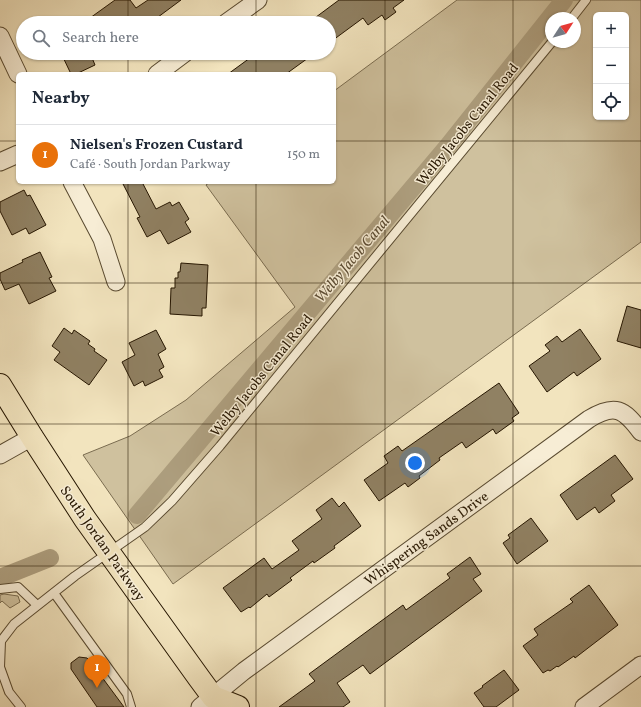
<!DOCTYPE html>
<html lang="en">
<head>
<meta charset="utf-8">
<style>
	body { margin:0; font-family:Vollkorn,serif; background:#f6f6f7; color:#1f2937 }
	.controls { position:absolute; right:12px; top:12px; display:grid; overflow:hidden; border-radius:6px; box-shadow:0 1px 3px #0004 }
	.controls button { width:36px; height:36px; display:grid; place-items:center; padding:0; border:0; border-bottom:1px solid #e0e1e3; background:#fff; color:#1f2937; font:20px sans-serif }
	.compass { position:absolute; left:545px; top:12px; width:36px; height:36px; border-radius:50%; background:#fff; box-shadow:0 1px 3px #0004; rotate:54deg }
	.you { position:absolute; left:415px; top:463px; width:14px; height:14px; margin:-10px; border:3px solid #fff; border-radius:50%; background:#1a73e8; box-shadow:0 0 0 6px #1a73e833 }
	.badge { display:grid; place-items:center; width:26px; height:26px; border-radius:50%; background:#0f766e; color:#fff; font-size:13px; font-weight:700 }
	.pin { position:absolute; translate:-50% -33px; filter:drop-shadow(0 1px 2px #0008) }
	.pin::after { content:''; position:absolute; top:21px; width:14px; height:12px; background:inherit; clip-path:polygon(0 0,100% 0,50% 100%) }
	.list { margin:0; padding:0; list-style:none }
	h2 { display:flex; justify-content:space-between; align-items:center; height:52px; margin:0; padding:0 16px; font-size:17px }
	h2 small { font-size:13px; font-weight:400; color:#747a83 }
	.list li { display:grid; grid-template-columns:26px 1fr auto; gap:12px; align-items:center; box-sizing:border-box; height:60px; padding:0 16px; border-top:1px solid #e0e1e3 }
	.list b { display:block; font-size:15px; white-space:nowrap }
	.list p { margin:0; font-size:13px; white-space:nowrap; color:#747a83 }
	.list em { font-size:13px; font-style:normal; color:#747a83 }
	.icon { flex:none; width:22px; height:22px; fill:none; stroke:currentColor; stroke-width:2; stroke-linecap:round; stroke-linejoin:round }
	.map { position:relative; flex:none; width:641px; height:707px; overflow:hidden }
	.search { position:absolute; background:#fff; box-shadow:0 1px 3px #0004; left:16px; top:16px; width:320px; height:44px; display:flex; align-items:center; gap:10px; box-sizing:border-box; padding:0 14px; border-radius:22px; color:#747a83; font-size:15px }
	.panel { position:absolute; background:#fff; box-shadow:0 1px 3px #0004; left:16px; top:72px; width:320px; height:112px; border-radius:6px }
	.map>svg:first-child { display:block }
</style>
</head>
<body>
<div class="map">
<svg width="641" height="707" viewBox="0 0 641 707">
	<rect width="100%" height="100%" fill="#f2e4be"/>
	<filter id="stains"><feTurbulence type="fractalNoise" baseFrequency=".005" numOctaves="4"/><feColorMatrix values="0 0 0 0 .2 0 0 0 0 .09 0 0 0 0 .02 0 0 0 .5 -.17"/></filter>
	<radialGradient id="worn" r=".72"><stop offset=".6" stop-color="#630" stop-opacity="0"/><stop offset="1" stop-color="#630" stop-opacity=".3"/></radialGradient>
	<!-- green -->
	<g fill="#cfc19e" stroke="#7a6c50" fill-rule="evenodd">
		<path d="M457,0H641V242L173,584L83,455L130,436L186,400L295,307L206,185L210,182H334V91ZM596,15H626V117H596ZM551,18H575V42H551Z"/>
		<polygon points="4,594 18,596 20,602 10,608 2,601 0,603 0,595"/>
	</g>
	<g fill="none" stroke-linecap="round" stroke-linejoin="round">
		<!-- canal -->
		<g stroke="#ad9e7e" stroke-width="18">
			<polyline points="137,515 447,147 564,0"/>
			<polyline points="0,578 50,558"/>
		</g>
	</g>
	<!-- building -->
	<g fill="#908163" stroke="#261601">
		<polygon points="115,0 130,0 136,8 148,0 181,0 150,23 83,23"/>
		<polygon points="339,0 404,0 393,8 396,12 385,20 382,15 368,25 363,18 329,43 329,23 308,23"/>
		<polygon points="61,53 90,53 95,65 76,74 71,74"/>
		<polygon points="264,53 315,53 286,74 228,74 254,55 257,58"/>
		<polygon points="122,182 142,182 156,209 170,202 172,206 179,202 189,219 185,222 191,232 168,244 160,230 147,237 137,218 140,217"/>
		<polygon points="24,190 27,196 30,195 46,225 29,234 26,228 12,235 0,211 0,202"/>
		<polygon points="40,252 52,277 49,278 56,291 29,304 19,284 5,290 0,279 0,273 23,262 22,260"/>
		<polygon points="181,263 208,265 206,308 202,308 202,316 170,314 171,288 175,288 175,278 178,278 178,272 180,272"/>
		<polygon points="627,306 641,310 641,348 617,341"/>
		<polygon points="64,328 72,334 74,330 90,341 88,344 95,349 94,351 107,360 89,385 54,360 60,352 52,346"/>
		<polygon points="580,329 601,359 577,376 574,372 547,392 529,366 550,351 545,345 557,336 562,342"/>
		<polygon points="156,330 166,349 158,354 164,367 159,370 163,377 145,386 143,381 134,386 122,362 135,355 129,343"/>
		<polygon points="499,383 519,413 512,418 514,421 496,434 493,429 466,448 462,442 439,458 440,460 419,476 420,478 408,487 405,483 379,501 364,480 388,463 384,456 398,446 402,451"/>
		<polygon points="615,455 633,479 611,495 615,501 599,513 595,507 577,520 560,495"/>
		<polygon points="332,498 339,507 344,502 361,526 334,546 335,548 314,563 313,561 290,578 292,580 269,597 267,594 250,608 249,607 241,612 223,588 264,558 272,569 299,550 292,541 322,519 316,510"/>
		<polygon points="531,518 548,541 517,564 503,543 510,538 508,535"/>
		<polygon points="470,557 481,574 473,579 482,591 370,674 363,665 337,683 350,702 343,707 279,707 315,681 309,674 403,605 406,610 450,578 447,574"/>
		<polygon points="589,585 618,625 575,658 574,656 558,667 557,666 550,671 548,670 543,673 523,646 538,635 534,629 573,602 570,599"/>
		<polygon points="79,657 87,658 90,661 124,707 97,707 71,669 71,663"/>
		<polygon points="504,670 519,690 496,707 484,707 474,693 483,687 482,686"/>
	</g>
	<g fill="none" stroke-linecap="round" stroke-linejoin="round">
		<defs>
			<g id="lane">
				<polyline points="572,18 586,0"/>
				<polyline points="0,589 18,587 37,605"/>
				<polyline points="54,593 127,694 131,707"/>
				<polyline points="21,707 9,692 0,667 1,641 14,624 75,576 145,527 172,501 220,446 552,42"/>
			</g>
			<g id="street">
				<polyline points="226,23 258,0"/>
				<polyline points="0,36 18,74"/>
				<polyline points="157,74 185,53"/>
				<polyline points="0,162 18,154"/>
				<polyline points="72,182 102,239 116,282"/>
				<polyline points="0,455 32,437"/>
				<path d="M200,707L244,671L589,419C615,403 624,409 641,432"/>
				<polyline points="584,707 641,665"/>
			</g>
			<polyline id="primary" points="0,385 32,437 85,519 199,678 213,697 238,707"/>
		</defs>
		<!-- lane casing -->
		<use href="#lane" stroke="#594a30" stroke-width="10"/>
		<!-- street casing -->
		<use href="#street" stroke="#594a30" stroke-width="19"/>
		<!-- primary casing -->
		<use href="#primary" stroke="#261601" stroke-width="24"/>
		<!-- lane -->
		<use href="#lane" stroke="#f7edd5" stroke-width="8"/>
		<!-- street -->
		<use href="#street" stroke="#f7edd5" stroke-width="17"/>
		<!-- primary -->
		<use href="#primary" stroke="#f2e4be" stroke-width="22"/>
	</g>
	<!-- grid -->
	<path fill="none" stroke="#261601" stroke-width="1" stroke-opacity="0.55" d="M128,0V23M256,0V23M385,0V707M513,0V707M128,53V74M256,53V74M0,141H18M334,141H641M128,182V707M256,182V707M0,283H641M0,424H641M0,566H641"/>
	<g text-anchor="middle" stroke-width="3" stroke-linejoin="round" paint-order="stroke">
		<!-- street labels -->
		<g font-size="14" fill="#261601" stroke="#f7edd5">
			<text transform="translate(467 124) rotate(-51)" y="5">Welby Jacobs Canal Road</text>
			<text transform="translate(261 375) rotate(-51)" y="5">Welby Jacobs Canal Road</text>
			<text transform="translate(426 538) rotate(-36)" y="5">Whispering Sands Drive</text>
			<text transform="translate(103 543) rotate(55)" y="5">South Jordan Parkway</text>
		</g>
		<!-- water labels -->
		<g font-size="15" font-style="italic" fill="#5c4c33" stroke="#f7edd5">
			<text transform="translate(352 259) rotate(-50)" y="5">Welby Jacob Canal</text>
		</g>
	</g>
	<rect width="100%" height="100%" filter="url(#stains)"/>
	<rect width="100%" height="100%" fill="url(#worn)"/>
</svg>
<div class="controls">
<button>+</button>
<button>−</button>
<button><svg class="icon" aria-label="locate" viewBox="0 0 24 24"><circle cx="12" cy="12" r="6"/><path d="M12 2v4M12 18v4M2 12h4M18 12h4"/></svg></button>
</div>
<svg class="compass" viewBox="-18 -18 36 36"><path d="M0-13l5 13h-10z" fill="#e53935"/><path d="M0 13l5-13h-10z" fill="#747a83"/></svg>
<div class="you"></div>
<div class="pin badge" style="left:97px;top:688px;background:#e8710a">1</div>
<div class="search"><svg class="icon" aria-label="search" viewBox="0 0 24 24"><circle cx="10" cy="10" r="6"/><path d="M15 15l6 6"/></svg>Search here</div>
<section class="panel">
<h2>Nearby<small></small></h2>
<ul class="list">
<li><span class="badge" style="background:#e8710a">1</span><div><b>Nielsen's Frozen Custard</b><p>Café · South Jordan Parkway</p></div><em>150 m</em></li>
</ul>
</section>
</div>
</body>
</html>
